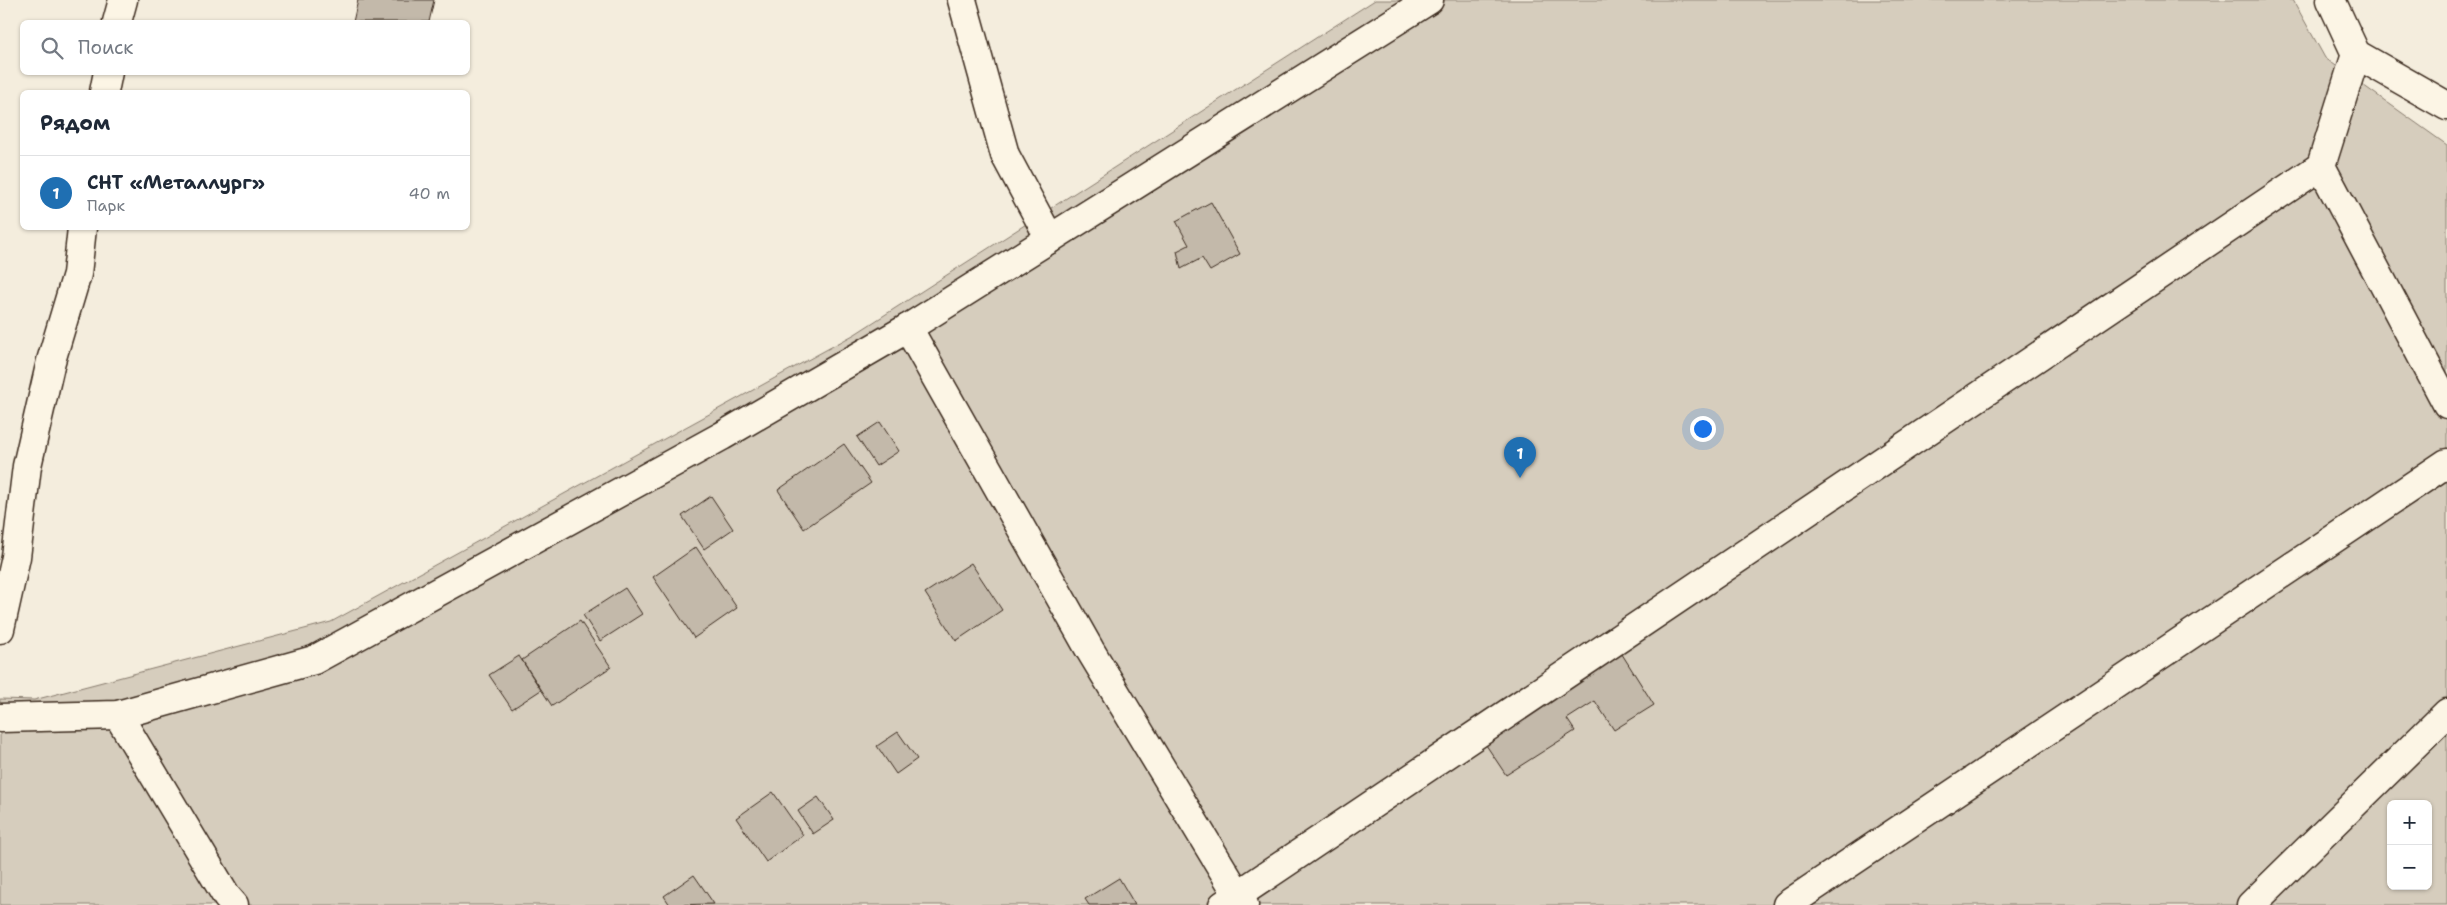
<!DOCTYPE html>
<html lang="ru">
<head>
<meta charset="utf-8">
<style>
	body { margin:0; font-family:"Shantell Sans",sans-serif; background:#f2f2f3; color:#1f2937 }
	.controls { position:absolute; right:15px; bottom:15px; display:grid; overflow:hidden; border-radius:8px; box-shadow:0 1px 4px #0004 }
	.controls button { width:45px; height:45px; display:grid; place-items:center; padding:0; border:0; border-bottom:1px solid #e0e1e3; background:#fff; color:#1f2937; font:25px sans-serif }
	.you { position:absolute; left:1702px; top:428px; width:18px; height:18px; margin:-12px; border:4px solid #fff; border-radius:50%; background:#1a73e8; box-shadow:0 0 0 8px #1a73e833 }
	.badge { display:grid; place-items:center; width:32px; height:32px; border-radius:50%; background:#1f6fb2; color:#fff; font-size:16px; font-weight:700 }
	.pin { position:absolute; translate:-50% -41px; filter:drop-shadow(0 1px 2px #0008) }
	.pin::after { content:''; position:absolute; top:26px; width:18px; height:15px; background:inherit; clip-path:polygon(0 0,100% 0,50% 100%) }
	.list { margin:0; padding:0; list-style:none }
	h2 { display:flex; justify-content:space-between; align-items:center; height:65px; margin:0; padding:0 20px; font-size:21px }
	h2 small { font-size:16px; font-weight:400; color:#747a83 }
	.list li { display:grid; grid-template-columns:32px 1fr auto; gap:15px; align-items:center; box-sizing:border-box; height:75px; padding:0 20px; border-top:1px solid #e0e1e3 }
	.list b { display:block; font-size:19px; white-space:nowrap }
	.list p { margin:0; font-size:16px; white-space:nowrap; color:#747a83 }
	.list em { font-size:16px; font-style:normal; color:#747a83 }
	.icon { flex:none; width:28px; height:28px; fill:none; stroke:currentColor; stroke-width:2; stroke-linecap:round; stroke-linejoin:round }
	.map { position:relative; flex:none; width:2447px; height:905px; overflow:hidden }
	.search { position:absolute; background:#fff; box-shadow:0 1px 4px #0004; left:20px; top:20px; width:450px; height:55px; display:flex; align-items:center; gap:12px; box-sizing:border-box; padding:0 18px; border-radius:8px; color:#747a83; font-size:19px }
	.panel { position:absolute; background:#fff; box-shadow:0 1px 4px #0004; left:20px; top:90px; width:450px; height:140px; border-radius:8px }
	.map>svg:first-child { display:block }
</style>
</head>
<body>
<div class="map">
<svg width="2447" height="905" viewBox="0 0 2447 905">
	<rect width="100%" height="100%" fill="#f4eddd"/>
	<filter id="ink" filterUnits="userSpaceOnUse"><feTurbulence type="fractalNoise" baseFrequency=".02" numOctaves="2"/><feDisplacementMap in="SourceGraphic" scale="10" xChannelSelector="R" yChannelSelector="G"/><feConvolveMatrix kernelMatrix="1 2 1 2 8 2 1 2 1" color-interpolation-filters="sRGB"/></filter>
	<g filter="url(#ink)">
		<!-- green -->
		<path fill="#d6cdbd" stroke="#887c6e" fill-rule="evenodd" d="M1375,0H2293L2325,58L2447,145V905H0V699L34,700L331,622L855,334ZM2391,804H2428V886H2391Z"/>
		<!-- building -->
		<g fill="#c3b9aa" stroke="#3b2a1e">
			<polygon points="358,0 434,0 429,22 353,22"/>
			<polygon points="1211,202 1240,254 1210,271 1202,258 1181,269 1177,251 1189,245 1176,221"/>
			<polygon points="880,422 899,451 876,466 857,437"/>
			<polygon points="844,444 871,483 804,529 778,490"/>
			<polygon points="711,496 733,529 704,549 682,516"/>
			<polygon points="696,547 737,608 694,638 653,577"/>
			<polygon points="971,563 1002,610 956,641 925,593"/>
			<polygon points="625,588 642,614 600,641 583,615"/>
			<polygon points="580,621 611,667 552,706 522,660"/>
			<polygon points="1620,651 1654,705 1614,730 1595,701 1567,719 1575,731 1506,775 1482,739"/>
			<polygon points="519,656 541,690 512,709 489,675"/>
			<polygon points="898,732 917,759 896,774 877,746"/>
			<polygon points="773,792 803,835 766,862 736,818"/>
			<polygon points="818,797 834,820 813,834 798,811"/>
			<polygon points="694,875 714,904 670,905 664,896"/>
			<polygon points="1119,878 1135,905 1089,905 1085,899"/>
		</g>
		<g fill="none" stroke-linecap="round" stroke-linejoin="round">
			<defs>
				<g id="minor">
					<polyline points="962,0 1005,155 1050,239"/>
					<polyline points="2331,0 2356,54 2447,106"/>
					<polyline points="117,22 123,0"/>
					<polyline points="2356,54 2321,166 2447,404"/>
					<polyline points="104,92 108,72"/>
					<polyline points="908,328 1090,650 1244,905"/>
					<polyline points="0,629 16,557 27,466 51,361 77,274 82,228"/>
					<polyline points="118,715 227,897 234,905"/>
					<polyline points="0,718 118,715 314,660 722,436 908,328 1429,0"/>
					<polyline points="1223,905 2321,166"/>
					<polyline points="1787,905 2447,463"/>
					<polyline points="2251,905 2447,713"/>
				</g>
			</defs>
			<!-- minor casing -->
			<use href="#minor" stroke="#3b2a1e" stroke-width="31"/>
			<!-- minor -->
			<use href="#minor" stroke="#fcf5e5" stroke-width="28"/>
		</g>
	</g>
</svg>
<div class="controls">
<button>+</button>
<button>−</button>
</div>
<div class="you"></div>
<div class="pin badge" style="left:1520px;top:478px">1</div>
<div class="search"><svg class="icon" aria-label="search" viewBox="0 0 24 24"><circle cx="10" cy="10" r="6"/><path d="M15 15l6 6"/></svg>Поиск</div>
<section class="panel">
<h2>Рядом<small></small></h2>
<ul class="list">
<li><span class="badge">1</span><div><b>СНТ «Металлург»</b><p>Парк</p></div><em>40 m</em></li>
</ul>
</section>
</div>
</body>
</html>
